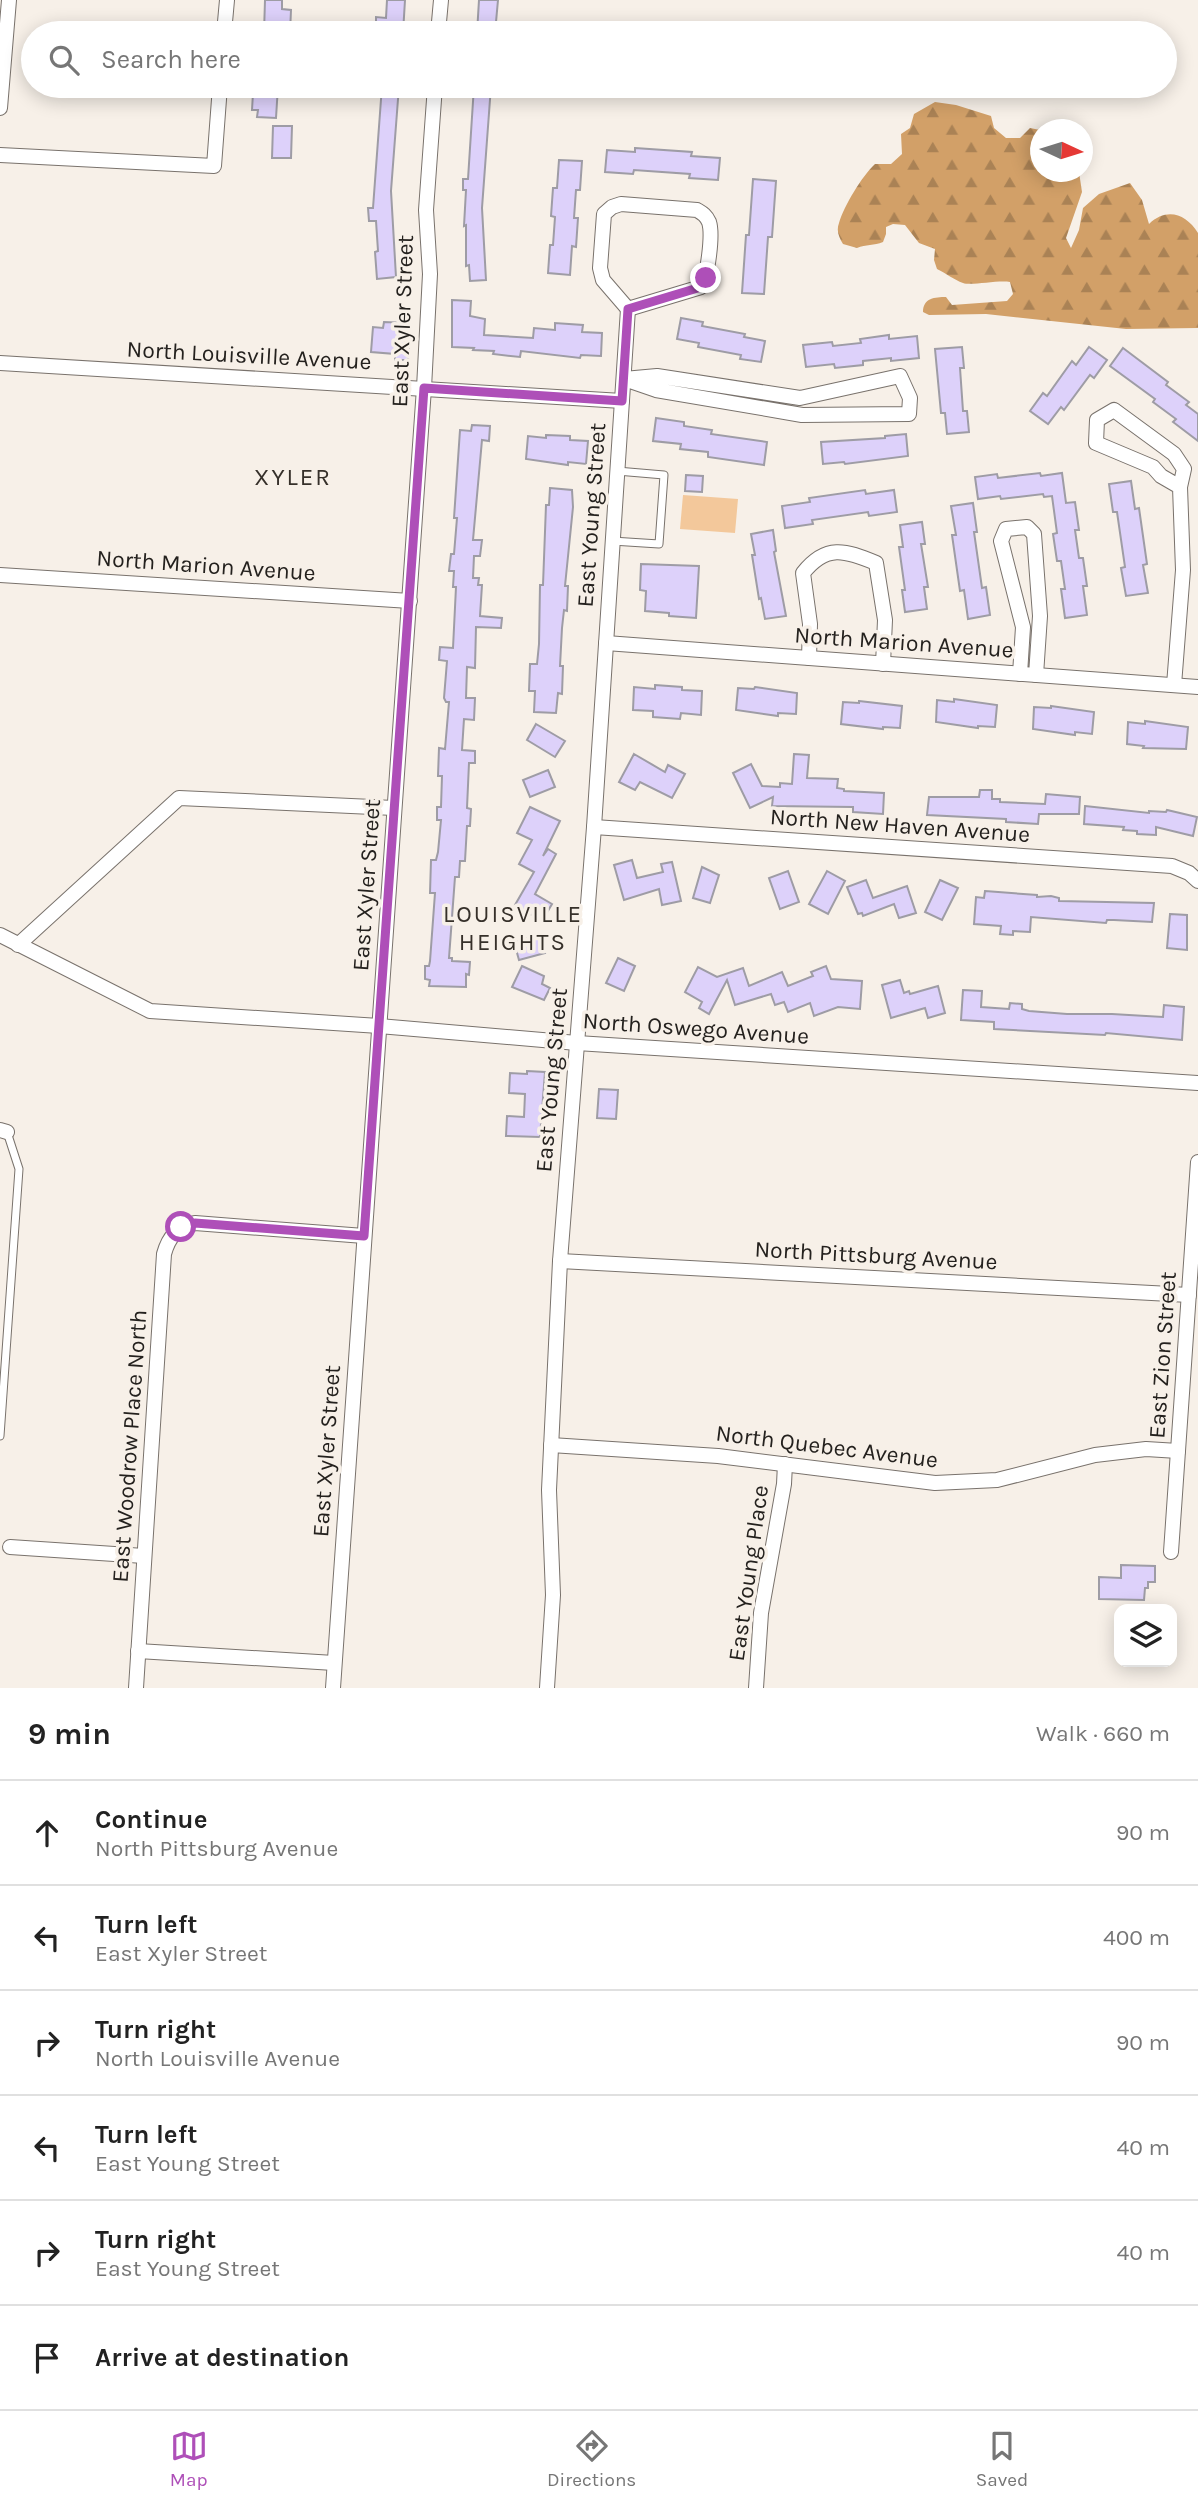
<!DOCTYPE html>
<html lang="en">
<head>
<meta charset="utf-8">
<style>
	body { margin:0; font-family:Karla,sans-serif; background:#f6f6f6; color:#222 }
	.controls { position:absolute; right:21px; bottom:21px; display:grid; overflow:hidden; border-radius:14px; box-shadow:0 4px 18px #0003 }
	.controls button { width:63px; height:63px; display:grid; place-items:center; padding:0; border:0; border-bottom:2px solid #e0e0e0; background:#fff; color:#222; font:35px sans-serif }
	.compass { position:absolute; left:1030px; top:119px; width:63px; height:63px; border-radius:50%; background:#fff; box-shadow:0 4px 18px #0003; rotate:94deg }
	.stop { position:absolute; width:21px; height:21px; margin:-16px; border:5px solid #ae4fb8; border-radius:50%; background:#fff }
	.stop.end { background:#ae4fb8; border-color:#fff; box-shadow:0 2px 7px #0008 }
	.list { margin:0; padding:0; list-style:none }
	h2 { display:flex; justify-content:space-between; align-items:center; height:91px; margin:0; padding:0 28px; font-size:30px }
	h2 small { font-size:23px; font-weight:400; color:#767676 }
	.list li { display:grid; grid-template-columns:46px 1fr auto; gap:21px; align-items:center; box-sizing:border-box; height:105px; padding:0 28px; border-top:2px solid #e0e0e0 }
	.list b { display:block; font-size:26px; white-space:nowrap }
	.list p { margin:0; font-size:23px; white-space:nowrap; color:#767676 }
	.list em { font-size:23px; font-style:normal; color:#767676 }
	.icon { flex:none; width:38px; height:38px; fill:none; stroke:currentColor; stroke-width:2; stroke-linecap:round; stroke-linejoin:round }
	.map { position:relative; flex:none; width:1198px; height:1688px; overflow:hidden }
	.search { position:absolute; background:#fff; box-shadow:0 4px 18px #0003; left:21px; right:21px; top:21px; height:77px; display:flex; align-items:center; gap:18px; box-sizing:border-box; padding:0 24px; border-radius:38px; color:#767676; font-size:26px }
	.sheet { height:721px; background:#fff }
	nav { display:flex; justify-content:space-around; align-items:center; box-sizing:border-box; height:98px; border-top:2px solid #e0e0e0; background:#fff; font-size:19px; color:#767676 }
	nav a { display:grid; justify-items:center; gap:4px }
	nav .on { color:#ae4fb8 }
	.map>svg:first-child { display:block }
</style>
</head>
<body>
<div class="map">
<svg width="1198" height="1688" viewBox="0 0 1198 1688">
	<defs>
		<pattern id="forest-firs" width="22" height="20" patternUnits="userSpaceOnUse" patternTransform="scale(1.75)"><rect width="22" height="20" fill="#d2a068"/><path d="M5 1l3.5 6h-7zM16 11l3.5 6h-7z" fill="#aa8255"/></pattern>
	</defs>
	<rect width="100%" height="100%" fill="#f7f0e8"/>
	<!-- green -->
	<polygon fill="#f3c89b" points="683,495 738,499 735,533 680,529"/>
	<!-- forest -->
	<path fill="url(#forest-firs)" d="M935,102L956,105L991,116L994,128L1006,138H1020L1030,128L1040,130V172H1079L1082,192L1066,238L1071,248L1079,230L1083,208L1099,194L1130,183L1142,200L1149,224C1167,207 1186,214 1198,233V328L1126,329L986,314L929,315L923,312C923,298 935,297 946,297L952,305L1007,301L1013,294L1010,282C997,280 971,286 963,283C954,280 946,273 937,269L934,260L935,249L919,243L905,225L893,224L886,227V234L883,242C874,246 866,244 857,248L843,244C839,237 836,231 839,223C844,206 862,176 875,164H891L902,154L901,134L910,128L914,114Z"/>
	<!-- building -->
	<g fill="#ddd1fa" stroke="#9e9ca5" stroke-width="2">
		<polygon points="265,0 282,0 282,9 291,10 290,33 264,33"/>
		<polygon points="387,0 405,0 403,33 376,33 376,17 386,18"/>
		<polygon points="479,0 498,0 495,33 477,33"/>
		<polygon points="257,86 278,86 276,118 257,117 258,110 252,110 253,93 256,93"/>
		<polygon points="382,86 399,86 391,191 396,277 377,279 375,252 378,251 376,221 369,221 368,208 373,208"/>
		<polygon points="474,86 491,86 482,208 486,280 470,281 469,265 466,266 466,225 464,226 466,190 463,190 463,179 468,179"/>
		<polygon points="273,126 292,126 291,158 272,158"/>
		<polygon points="635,148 692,152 691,156 720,158 718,180 689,178 690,174 634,170 633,174 605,172 607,150 635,152"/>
		<polygon points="559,160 582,161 580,190 576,190 574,218 578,218 576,247 572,246 570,275 548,273 550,245 553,245 555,217 551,216 553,188 557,188"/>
		<polygon points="753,179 776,181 772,237 768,237 764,294 742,293 746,235 749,235"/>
		<polygon points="452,300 471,301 470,316 485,319 484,335 533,338 534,328 555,330 555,323 583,325 582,332 602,333 601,356 581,355 580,358 521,351 520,357 493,354 494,351 473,350 474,348 452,347"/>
		<polygon points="681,318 703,322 702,326 745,334 744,337 765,341 761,362 740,359 741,355 698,347 699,343 677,339"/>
		<polygon points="384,322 406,323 404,348 409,349 408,360 395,360 395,354 371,352 373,327 383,328"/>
		<polygon points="889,335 889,339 917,336 919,358 891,361 891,358 863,361 863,365 835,368 834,364 806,367 803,345 832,342 833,346 861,343 860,339"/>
		<polygon points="962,347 964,368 960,368 963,411 967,411 969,432 947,434 945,413 941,413 935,349"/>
		<polygon points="1089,347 1107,360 1094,378 1090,375 1064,410 1061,407 1048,424 1030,411 1043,393 1047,396 1072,361 1076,365"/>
		<polygon points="1123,348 1168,382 1166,385 1189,402 1186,405 1198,414 1198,441 1173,422 1176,419 1153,402 1155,399 1110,366"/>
		<polygon points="656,418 684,422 684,426 712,430 711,434 767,442 764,465 708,457 708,452 680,449 681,444 653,441"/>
		<polygon points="472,425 490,426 489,441 482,440 473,540 482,540 480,556 474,556 473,578 479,578 478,585 482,585 480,616 502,618 501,628 476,627 475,668 467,667 466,698 475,698 474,720 464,719 462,750 475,751 475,763 469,763 467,808 471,809 470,826 467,826 465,861 460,861 459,877 455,877 449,958 452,958 452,961 470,962 469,975 466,974 466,987 429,986 430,980 425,979 425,966 429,966 430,961 435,893 430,893 431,860 436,860 438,852 441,820 437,820 437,807 441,807 442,776 438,776 439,748 445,749 449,702 446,702 444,698 447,661 439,660 440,647 453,648 456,587 453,587 454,571 449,571 451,554 454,554 457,518 454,518 460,430 471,431"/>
		<polygon points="906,434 908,456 845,464 844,462 823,464 821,442 885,438 885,436"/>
		<polygon points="546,435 570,436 570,440 588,441 586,464 568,462 568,465 526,459 528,436 546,438"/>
		<polygon points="1040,473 1041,476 1062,473 1066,503 1075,502 1079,530 1075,530 1079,558 1083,558 1087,586 1083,586 1087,615 1065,618 1061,589 1065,589 1061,561 1057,561 1053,534 1057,533 1052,496 1044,497 1043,494 1001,499 1000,496 978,499 975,477 997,474 998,478"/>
		<polygon points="686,475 703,476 702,492 685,491"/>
		<polygon points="1131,481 1135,509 1139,508 1147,564 1143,565 1148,593 1126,596 1121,568 1125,567 1117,512 1113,512 1109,484"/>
		<polygon points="550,488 572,490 573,507 565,586 568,586 567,611 564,610 562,628 560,666 563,666 562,694 558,693 556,713 534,712 535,691 529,691 530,664 537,664 539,644 540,585 543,585 546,505 549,505"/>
		<polygon points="865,490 866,494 894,490 897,512 869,516 868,512 812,520 813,524 785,528 782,506 810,502 809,498"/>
		<polygon points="973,503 977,532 974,532 982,588 986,587 990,615 968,619 964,590 960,591 952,535 956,535 951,506"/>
		<polygon points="922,522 925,544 921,544 928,587 924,587 927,609 905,612 902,590 905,590 899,547 903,547 900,525"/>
		<polygon points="773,530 776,551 774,552 786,616 765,619 761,598 759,599 752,555 755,555 751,534"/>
		<polygon points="641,564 699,566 696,618 669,616 669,613 645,611 646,591 640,590"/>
		<polygon points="655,685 682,687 682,690 702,691 701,715 681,713 680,719 653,717 653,711 633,710 634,687 655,689"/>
		<polygon points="755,687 797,693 796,714 778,713 778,716 736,710 738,688 754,689"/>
		<polygon points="954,699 997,705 995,727 978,726 978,728 936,722 937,700 954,702"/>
		<polygon points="859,701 902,706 900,728 883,727 883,729 841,724 843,702 859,703"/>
		<polygon points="1051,706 1094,712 1092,734 1075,732 1075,735 1033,729 1034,707 1051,708"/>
		<polygon points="1145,721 1188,727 1186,749 1143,748 1144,746 1127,744 1128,722 1145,724"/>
		<polygon points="536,724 565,741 555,757 527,740"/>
		<polygon points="634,754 665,772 668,765 685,774 672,798 640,782 635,790 619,782"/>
		<polygon points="794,754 809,755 807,778 838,779 837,788 844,789 844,791 884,793 883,814 853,812 853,807 772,806 773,797 750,808 733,773 751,764 762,786 780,787 780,783 792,784"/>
		<polygon points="548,770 555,787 530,797 523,780"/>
		<polygon points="980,790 992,790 992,799 1000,799 1000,802 1045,804 1046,794 1080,797 1079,814 1039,814 1038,824 1006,822 1006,819 927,815 929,797 979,797"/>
		<polygon points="1085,806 1149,813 1149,811 1166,812 1167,810 1197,817 1193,836 1156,827 1156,835 1137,834 1137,831 1123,830 1124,827 1084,824"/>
		<polygon points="530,807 560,821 543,856 548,849 556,854 535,894 552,904 542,921 515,905 534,872 519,864 532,840 517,833"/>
		<polygon points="632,860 637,878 663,872 661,864 672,862 681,901 662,905 659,889 624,900 614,865"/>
		<polygon points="702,867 719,875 710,903 693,898"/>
		<polygon points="788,871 799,902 780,909 769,878"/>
		<polygon points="827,871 845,881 828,914 809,904"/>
		<polygon points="866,880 873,898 907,886 916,913 899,918 894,904 863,916 862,913 858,914 847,887"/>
		<polygon points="940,880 958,888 942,920 925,912"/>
		<polygon points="985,891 1037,895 1037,897 1051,896 1059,898 1059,901 1154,903 1152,922 1114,920 1107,920 1106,923 1031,917 1030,932 1013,931 1013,935 1000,934 1001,926 974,924 976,897 984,898"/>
		<polygon points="1170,914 1187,915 1187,950 1167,948"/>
		<polygon points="541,935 545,953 519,960 514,942"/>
		<polygon points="618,958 635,966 624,991 606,983"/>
		<polygon points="522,966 544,976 542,984 550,988 544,1000 512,987"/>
		<polygon points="826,966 831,979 862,981 860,1009 838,1007 814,1016 810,1003 788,1012 784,1002 775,1005 771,994 735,1005 727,980 709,1014 699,1008 702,1002 685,992 698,967 717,977 743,968 749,986 782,972 788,986 813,976 811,972"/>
		<polygon points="900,980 904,993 909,991 910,994 938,986 945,1013 928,1018 925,1008 891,1018 882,985"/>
		<polygon points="963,990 982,991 981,1007 1009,1009 1010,1003 1022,1004 1022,1009 1029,1011 1067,1014 1112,1014 1163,1017 1164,1005 1184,1007 1182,1040 1106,1033 1105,1035 994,1029 994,1022 961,1020"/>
		<polygon points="527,1071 545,1072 540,1137 506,1136 507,1116 524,1117 525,1094 509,1093 510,1073 527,1074"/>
		<polygon points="599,1089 618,1090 616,1119 597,1118"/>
		<polygon points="1121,1565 1155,1566 1155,1582 1148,1582 1148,1588 1145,1588 1144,1600 1099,1599 1099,1577 1121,1578"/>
	</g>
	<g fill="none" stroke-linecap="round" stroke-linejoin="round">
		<defs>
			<g id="lane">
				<polyline points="612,541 659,544 664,475 617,471"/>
				<polyline points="0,1436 19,1169 7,1132"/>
			</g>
			<g id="street">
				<polyline points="224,33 227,0"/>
				<polyline points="438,33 441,0"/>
				<polyline points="0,108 9,0"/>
				<polyline points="0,155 214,166 220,86"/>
				<path d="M621,204L697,210C702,213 706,215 709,222C713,234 708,276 701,287L628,309L603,280L600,268L604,214L612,207Z"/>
				<polyline points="0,363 622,401"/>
				<polygon points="657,376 800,398 900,376 910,398 909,414 802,415 656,390 624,379"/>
				<polyline points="0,575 410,601"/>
				<polyline points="606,643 1198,687"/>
				<path d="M809,658L810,624L803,573C826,544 845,550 876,563L885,620L883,664"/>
				<polyline points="1020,674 1023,627 1001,541 1006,529 1027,527 1034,534 1040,616 1036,675"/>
				<polyline points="1174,685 1183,570 1180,487 1184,469 1174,454 1114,410 1097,420 1096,443 1153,467 1161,476 1180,487"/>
				<polyline points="594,827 1172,866 1189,873 1198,881"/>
				<polyline points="0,935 150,1011 379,1026 577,1043 1198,1083"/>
				<polyline points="18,945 179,798 394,808"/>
				<polyline points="0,1130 7,1132"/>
				<polyline points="560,1261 1189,1295"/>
				<polyline points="551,1445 718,1456 935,1483 997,1480 1095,1455 1146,1449 1178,1451"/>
				<polyline points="10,1547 144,1556"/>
				<polyline points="1171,1552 1198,1162"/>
				<polyline points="138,1651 334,1663"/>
				<path d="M136,1688L164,1254C169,1236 177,1228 195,1223L364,1236"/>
				<polyline points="333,1688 424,388 430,274 426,210 435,86"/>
				<polyline points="547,1688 553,1595 549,1490 560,1261 594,827 628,309"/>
				<polyline points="756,1688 761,1613 784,1484 785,1464"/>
			</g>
		</defs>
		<!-- lane casing -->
		<use href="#lane" stroke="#79726c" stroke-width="9"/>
		<!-- street casing -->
		<use href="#street" stroke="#79726c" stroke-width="16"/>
		<!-- lane -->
		<use href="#lane" stroke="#fff" stroke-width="7"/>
		<!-- street -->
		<use href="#street" stroke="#fff" stroke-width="14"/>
	</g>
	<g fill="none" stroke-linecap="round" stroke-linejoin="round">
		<!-- route -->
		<polyline stroke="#ae4fb8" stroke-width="9" points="181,1227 195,1223 364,1236 424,388 622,401 628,309 701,287 706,278"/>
	</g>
	<g text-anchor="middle" stroke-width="7" stroke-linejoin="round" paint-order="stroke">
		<!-- street labels -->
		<g font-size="23" fill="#24211e" stroke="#f7f0e8">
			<text transform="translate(402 321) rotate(-88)" y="8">East Xyler Street</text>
			<text transform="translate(249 355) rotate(3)" y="8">North Louisville Avenue</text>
			<text transform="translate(591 515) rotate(-86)" y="8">East Young Street</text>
			<text transform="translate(206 565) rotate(4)" y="8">North Marion Avenue</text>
			<text transform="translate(904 642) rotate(4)" y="8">North Marion Avenue</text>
			<text transform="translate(900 825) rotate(4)" y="8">North New Haven Avenue</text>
			<text transform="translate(366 885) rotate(-86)" y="8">East Xyler Street</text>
			<text transform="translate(696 1028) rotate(4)" y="8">North Oswego Avenue</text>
			<text transform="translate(551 1080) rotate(-85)" y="8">East Young Street</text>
			<text transform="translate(876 1255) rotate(3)" y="8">North Pittsburg Avenue</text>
			<text transform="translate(1162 1355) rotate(-86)" y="8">East Zion Street</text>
			<text transform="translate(129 1446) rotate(-86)" y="8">East Woodrow Place North</text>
			<text transform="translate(827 1446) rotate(7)" y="8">North Quebec Avenue</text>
			<text transform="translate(326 1451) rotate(-86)" y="8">East Xyler Street</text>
			<text transform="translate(748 1573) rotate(-82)" y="8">East Young Place</text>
		</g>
		<!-- neighbourhood labels -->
		<g font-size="24" letter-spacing="2" fill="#36302a" stroke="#f7f0e8">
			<text x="293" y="485">XYLER</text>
			<text x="513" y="922">LOUISVILLE<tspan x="513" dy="28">HEIGHTS</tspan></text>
		</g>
	</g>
</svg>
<div class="controls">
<button><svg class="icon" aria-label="layers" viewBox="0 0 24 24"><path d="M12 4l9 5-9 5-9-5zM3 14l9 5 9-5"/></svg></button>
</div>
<svg class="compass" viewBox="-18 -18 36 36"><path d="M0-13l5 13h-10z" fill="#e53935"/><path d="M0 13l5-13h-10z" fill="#767676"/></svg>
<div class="stop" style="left:181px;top:1227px"></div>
<div class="stop end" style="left:706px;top:278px"></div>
<div class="search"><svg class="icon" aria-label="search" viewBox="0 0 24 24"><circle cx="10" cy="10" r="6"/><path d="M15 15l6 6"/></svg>Search here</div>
</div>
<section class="sheet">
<h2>9 min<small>Walk · 660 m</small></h2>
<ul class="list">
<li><svg class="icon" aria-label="ahead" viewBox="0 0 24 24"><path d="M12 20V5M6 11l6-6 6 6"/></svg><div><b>Continue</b><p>North Pittsburg Avenue</p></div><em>90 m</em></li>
<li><svg class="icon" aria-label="left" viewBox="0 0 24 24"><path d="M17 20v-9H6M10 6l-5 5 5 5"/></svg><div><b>Turn left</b><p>East Xyler Street</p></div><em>400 m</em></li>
<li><svg class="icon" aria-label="right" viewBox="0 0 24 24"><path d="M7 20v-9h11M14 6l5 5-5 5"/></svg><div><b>Turn right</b><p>North Louisville Avenue</p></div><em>90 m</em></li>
<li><svg class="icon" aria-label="left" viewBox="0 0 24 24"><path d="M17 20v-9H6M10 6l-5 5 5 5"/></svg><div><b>Turn left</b><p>East Young Street</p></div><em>40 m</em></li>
<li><svg class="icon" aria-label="right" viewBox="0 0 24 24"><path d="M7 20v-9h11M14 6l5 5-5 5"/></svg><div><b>Turn right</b><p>East Young Street</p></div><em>40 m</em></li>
<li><svg class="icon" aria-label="arrive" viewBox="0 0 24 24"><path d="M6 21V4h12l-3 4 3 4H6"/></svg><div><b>Arrive at destination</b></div></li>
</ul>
</section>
<nav>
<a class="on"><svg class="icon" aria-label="map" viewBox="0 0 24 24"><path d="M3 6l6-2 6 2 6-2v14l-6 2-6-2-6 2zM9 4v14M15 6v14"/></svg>Map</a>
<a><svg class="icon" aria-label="directions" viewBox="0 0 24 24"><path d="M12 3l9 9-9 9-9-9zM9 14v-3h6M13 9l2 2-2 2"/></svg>Directions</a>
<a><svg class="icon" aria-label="saved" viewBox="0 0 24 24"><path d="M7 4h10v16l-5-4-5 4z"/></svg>Saved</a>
</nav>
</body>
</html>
